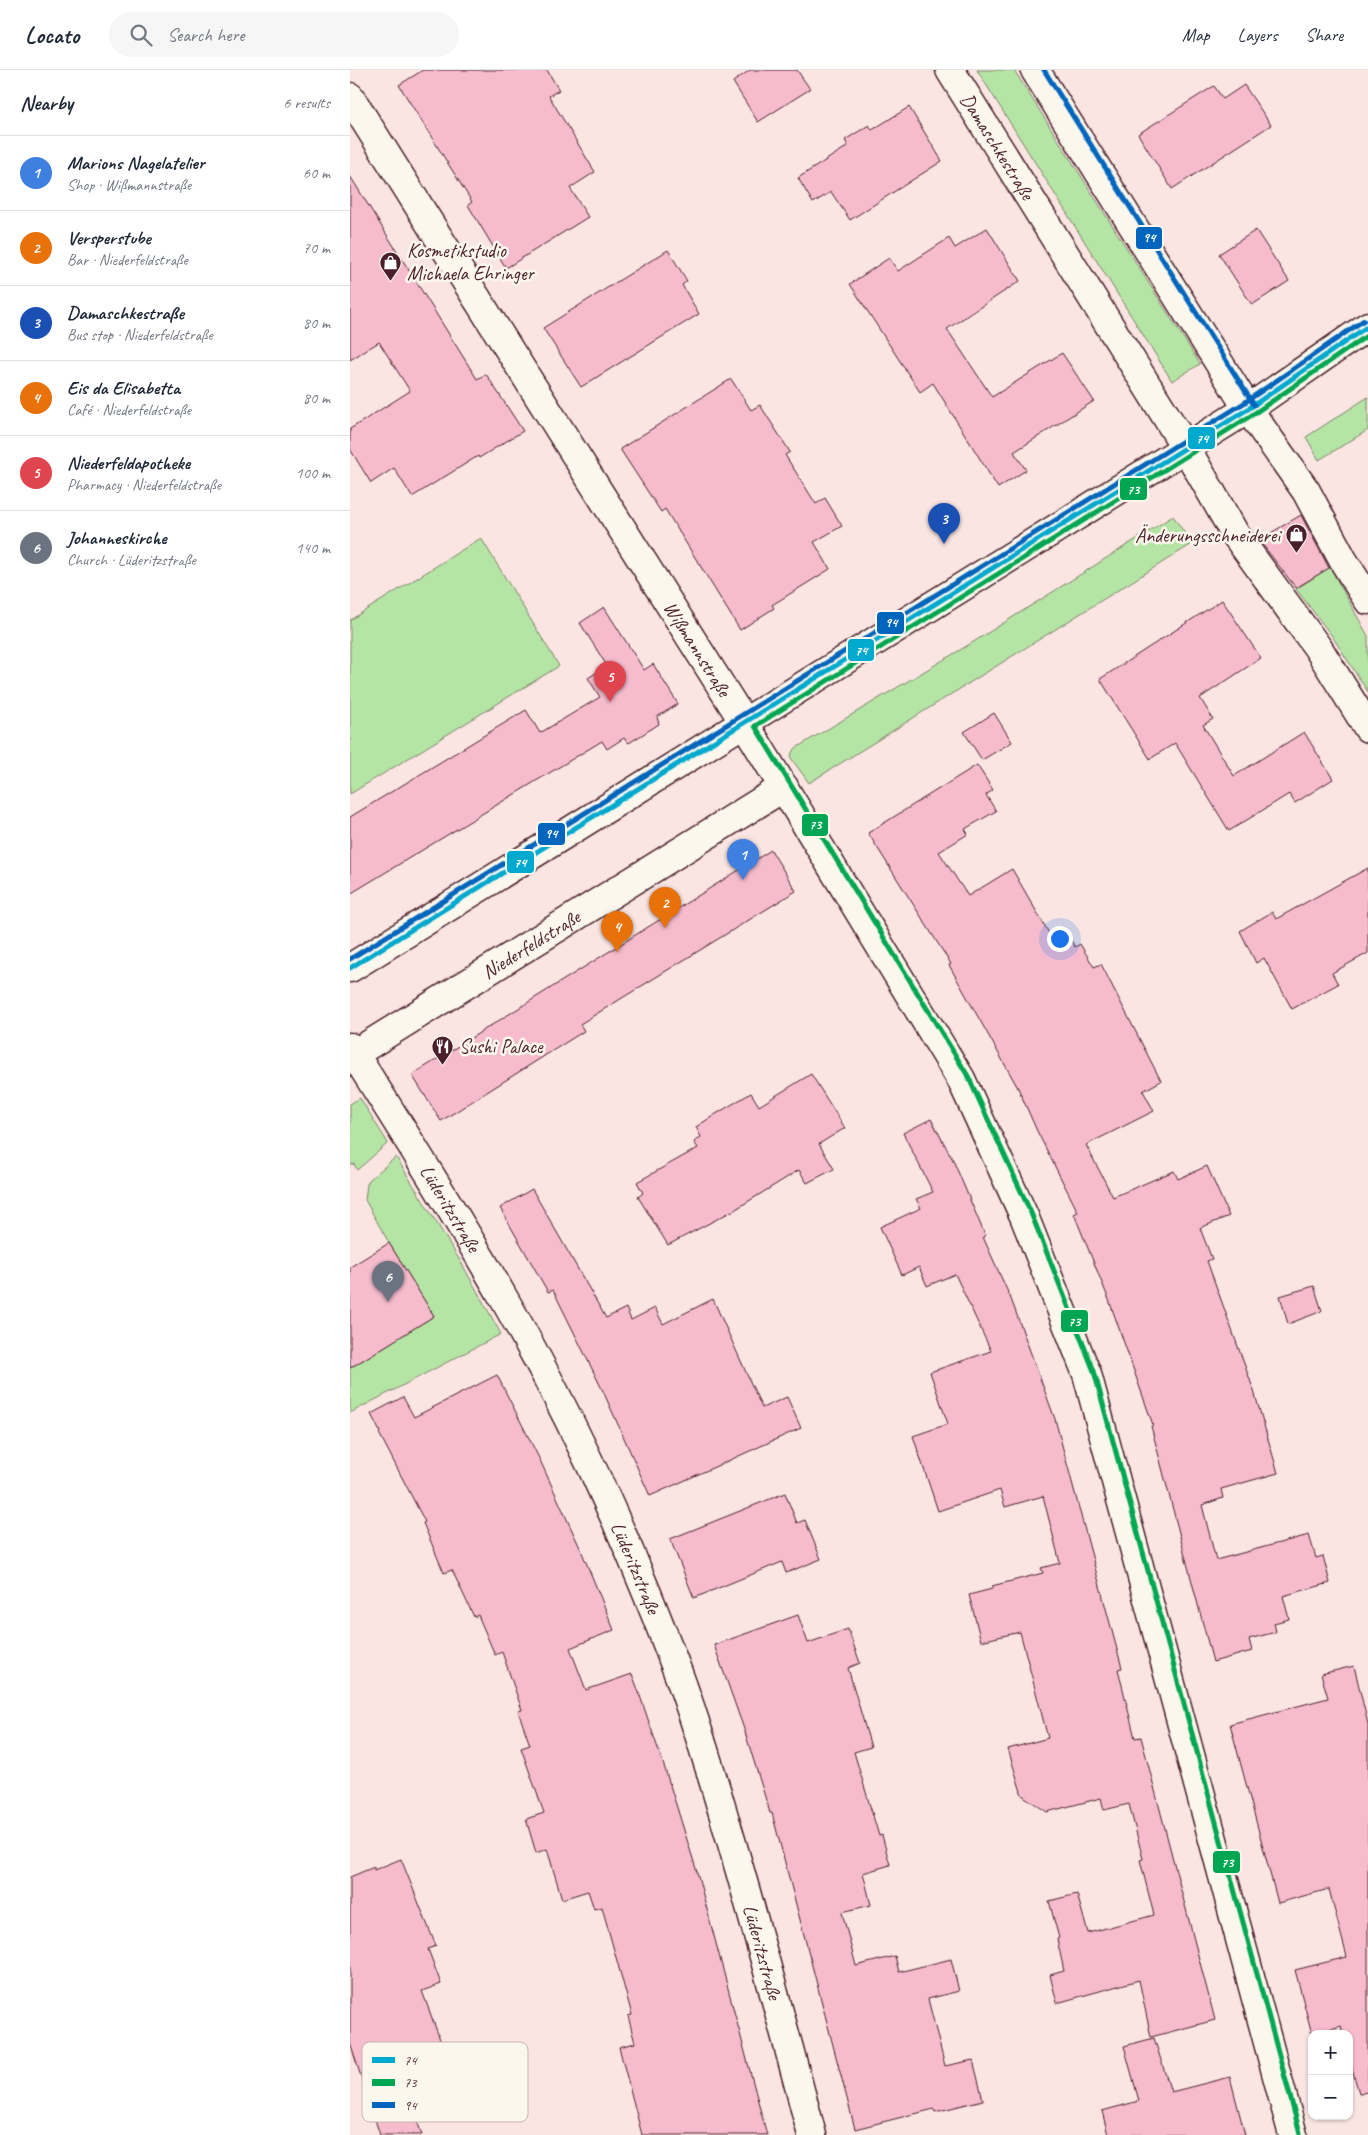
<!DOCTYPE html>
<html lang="en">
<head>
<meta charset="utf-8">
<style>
	body { margin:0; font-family:Caveat,sans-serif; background:#f6f6f7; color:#1f2937 }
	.controls { position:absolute; right:15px; bottom:15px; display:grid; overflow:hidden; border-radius:10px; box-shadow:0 1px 4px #0004 }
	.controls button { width:45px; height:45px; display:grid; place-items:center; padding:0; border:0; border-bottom:1px solid #e0e1e3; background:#fff; color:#1f2937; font:25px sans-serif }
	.you { position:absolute; left:709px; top:868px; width:18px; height:18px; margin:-12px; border:4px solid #fff; border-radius:50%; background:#1a73e8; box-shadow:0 0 0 8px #1a73e833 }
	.badge { display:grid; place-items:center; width:32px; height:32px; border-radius:50%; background:#4a1f2b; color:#fff; font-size:16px; font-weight:700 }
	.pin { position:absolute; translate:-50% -41px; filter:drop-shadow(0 1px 2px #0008) }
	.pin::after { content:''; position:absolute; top:26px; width:18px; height:15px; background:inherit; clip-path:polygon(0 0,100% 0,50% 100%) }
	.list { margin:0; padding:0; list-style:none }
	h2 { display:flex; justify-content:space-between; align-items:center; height:65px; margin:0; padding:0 20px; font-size:21px }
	h2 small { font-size:16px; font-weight:400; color:#747a83 }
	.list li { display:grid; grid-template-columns:32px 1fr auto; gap:15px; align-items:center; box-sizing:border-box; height:75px; padding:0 20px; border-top:1px solid #e0e1e3 }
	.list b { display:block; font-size:19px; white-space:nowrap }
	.list p { margin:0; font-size:16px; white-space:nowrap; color:#747a83 }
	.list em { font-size:16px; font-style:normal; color:#747a83 }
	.icon { flex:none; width:28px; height:28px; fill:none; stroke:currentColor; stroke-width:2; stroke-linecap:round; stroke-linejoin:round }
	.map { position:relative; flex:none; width:1018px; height:2065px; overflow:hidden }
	header { display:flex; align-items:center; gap:30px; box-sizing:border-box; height:70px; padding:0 25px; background:#fff; border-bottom:1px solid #e0e1e3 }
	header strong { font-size:24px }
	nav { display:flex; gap:28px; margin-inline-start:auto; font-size:18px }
	.search { width:350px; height:45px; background:#f6f6f7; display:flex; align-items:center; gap:12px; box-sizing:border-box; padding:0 18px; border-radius:28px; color:#747a83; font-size:19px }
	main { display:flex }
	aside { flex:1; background:#fff }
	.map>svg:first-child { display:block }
</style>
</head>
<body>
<header>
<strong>Locato</strong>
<div class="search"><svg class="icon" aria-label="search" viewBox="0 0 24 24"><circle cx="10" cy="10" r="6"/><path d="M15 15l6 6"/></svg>Search here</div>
<nav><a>Map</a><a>Layers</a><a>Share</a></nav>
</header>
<main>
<aside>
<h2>Nearby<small>6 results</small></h2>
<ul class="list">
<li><span class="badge" style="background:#3f7fe0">1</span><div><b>Marions Nagelatelier</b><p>Shop · Wißmannstraße</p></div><em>60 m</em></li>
<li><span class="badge" style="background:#e8710a">2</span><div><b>Versperstube</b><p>Bar · Niederfeldstraße</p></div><em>70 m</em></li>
<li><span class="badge" style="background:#1a4fb4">3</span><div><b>Damaschkestraße</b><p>Bus stop · Niederfeldstraße</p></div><em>80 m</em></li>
<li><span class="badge" style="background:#e8710a">4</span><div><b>Eis da Elisabetta</b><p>Café · Niederfeldstraße</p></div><em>80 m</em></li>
<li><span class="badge" style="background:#e0444e">5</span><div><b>Niederfeldapotheke</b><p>Pharmacy · Niederfeldstraße</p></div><em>100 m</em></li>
<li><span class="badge" style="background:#6b7280">6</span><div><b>Johanneskirche</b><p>Church · Lüderitzstraße</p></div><em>140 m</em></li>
</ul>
</aside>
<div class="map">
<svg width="1018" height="2065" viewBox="0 0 1018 2065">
	<rect width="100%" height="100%" fill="#fae5e3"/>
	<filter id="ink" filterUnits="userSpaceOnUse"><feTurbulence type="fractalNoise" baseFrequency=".02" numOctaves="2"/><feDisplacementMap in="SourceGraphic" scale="10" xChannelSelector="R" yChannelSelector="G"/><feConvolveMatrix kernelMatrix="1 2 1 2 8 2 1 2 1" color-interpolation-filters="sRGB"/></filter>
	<g filter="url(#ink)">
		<!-- green -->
		<g fill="#b4e5a5" stroke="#7f8268">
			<polygon points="627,0 664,0 850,294 822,311"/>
			<polygon points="1018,327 1018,360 969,390 956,367"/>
			<polygon points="823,446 842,474 459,713 441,688 442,682 446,678 625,571"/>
			<polygon points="131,468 209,596 0,724 0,550"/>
			<polygon points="980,497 1018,566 1018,622 982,566 946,519"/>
			<polygon points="10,1028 38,1073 7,1100 4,1094 0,1095 0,1034"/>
			<polygon points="46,1087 112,1194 151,1264 0,1343 0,1298 84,1246 39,1173 15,1130 17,1114 20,1109"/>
		</g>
		<!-- building -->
		<g fill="#f6bcce" stroke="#4a1f2b">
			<polygon points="73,0 197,0 209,20 199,26 245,102 220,118 238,147 156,198 118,135 122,132 49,15"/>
			<polygon points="400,0 447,0 460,19 408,52 383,12"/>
			<polygon points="894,15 921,55 822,119 788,64 864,16 873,29"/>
			<polygon points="559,37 592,91 500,150 481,122 463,133 448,108 498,76 495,70 519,55 522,60"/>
			<polygon points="0,106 127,309 136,304 173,361 129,388 128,386 62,427 44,398 21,413 0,379 0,359 60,321 29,272 0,290"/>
			<polygon points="637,158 670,211 597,259 642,327 712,283 744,331 664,382 676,400 648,418 583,313 570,322 500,214 539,188 548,201 599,168 605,178"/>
			<polygon points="906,160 939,211 902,235 869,184"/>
			<polygon points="318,180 337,211 332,215 349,244 231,317 193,258"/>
			<polygon points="381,309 401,340 410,335 440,382 435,385 466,434 475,428 492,456 464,472 480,499 422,535 424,538 390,560 315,439 311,442 270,379"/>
			<polygon points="951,445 979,498 946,518 909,470"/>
			<polygon points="872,530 911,588 850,628 863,649 853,655 884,706 954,662 983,709 945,733 939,724 879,761 825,673 800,689 750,609"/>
			<polygon points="254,537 294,600 303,594 328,634 307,647 309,654 279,673 274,668 257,679 252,671 0,824 0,747 176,640 190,663 250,627 238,608 257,596 230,553"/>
			<polygon points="644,643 662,672 632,690 614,662"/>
			<polygon points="627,695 643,720 636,725 646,741 615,759 618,764 589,782 618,826 662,799 700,865 713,857 725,877 730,874 744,897 751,894 811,1011 793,1021 804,1041 736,1075 763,1127 824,1101 828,1109 857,1096 879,1146 850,1158 862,1189 857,1191 904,1321 928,1403 871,1419 873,1428 852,1435 866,1490 959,1465 966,1488 973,1486 980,1513 933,1526 939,1549 924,1553 926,1562 899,1569 902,1581 863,1592 801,1356 803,1355 759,1230 724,1144 728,1142 687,1061 668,1018 599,895 601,894 518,763"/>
			<polygon points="421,780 446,821 230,954 234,961 91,1051 62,1005"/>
			<polygon points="1018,798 1018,883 982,903 988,914 942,939 914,888 906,893 890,861 922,842 926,849"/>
			<polygon points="461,1004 495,1058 469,1074 484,1099 457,1113 449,1100 386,1139 318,1175 288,1127 293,1123 287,1112 348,1078 344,1072 351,1067 346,1057 366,1044 401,1023 409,1036"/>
			<polygon points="581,1049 603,1090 635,1165 633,1167 661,1229 705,1349 772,1598 768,1599 785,1668 791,1667 865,1950 801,1967 789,1910 707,1933 700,1905 714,1901 707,1869 709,1868 699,1831 727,1824 738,1863 804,1845 790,1790 793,1789 779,1734 754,1740 751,1728 697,1742 672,1725 658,1679 698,1668 670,1562 631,1571 619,1525 642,1519 642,1516 693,1503 691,1498 710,1493 693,1426 655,1437 650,1420 588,1441 563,1366 598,1354 580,1302 641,1281 605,1204 577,1216 569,1197 552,1205 530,1157 571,1138 566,1129 583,1122 553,1063"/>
			<polygon points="182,1119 256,1248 276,1238 281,1250 305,1238 313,1254 363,1229 412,1338 437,1327 451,1358 300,1426 253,1321 203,1220 198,1222 150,1138"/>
			<polygon points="39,1173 84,1246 0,1298 0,1197"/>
			<polygon points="964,1216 972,1241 938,1254 930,1226"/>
			<polygon points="147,1305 189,1388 231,1480 264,1560 220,1578 236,1620 282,1604 287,1617 315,1699 347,1802 417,2065 292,2065 269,1977 285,1973 278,1946 282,1945 252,1837 244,1839 238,1821 212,1829 197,1779 186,1783 176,1749 194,1743 171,1678 180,1675 168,1641 172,1640 152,1582 145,1585 128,1545 124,1547 102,1500 94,1503 73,1453 75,1452 29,1363 30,1362 21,1344 53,1327 64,1347"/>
			<polygon points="435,1423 447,1453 455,1450 471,1489 436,1503 432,1492 344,1528 320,1469"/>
			<polygon points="448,1545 458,1573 498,1559 510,1593 498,1598 521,1677 504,1682 529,1766 532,1765 540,1795 513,1803 521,1835 492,1842 506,1896 545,1886 549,1902 601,1889 609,1921 578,1929 595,1996 623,1990 633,2030 585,2042 584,2039 505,2059 422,1743 420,1743 394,1659 364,1575"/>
			<polygon points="1004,1596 1018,1654 1018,2022 1009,2023 999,1988 999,1964 993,1964 991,1956 962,1964 945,1900 997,1887 979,1819 928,1833 880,1654 978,1628 971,1604"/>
			<polygon points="51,1789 86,1876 78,1879 91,1914 72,1921 98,1991 144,1977 156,1977 165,2003 106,2022 110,2034 66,2048 72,2065 30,2065 0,1973 0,1807 24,1797 24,1800"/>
			<polygon points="804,1968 821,2022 880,2007 895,2065 758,2065 752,2041 789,2031 774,1976"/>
		</g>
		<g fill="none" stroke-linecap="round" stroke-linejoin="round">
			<defs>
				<g id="minor">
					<path id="s1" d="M600,0L836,378L885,464L968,578L1018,658"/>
					<polyline points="685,0 898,339 956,421 993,490 1018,530"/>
					<path id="s2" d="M0,27L395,654L611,1009L674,1146L737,1304L943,2065"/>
					<polyline points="0,898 898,339 1018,256"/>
					<path id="s3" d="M0,977C52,1060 105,1142 153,1227C221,1345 279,1472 327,1600C347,1653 362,1706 378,1760C408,1861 435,1963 462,2065"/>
					<path id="s4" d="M4,984L434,717"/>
				</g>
			</defs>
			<!-- minor casing -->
			<use href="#minor" stroke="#4a1f2b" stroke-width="31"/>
			<!-- minor -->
			<use href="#minor" stroke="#fbf7ec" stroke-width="28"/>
			<defs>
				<polyline id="bus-1" points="0,898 898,339 1018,256"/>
				<polyline id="bus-2" points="950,2063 744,1301 681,1143 618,1006 405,656 902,345 1018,265"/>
				<g id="bus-3">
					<polyline points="694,0 904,335"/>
					<polyline points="0,889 894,333 1014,250"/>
				</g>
			</defs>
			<!-- bus-1 casing -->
			<use href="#bus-1" stroke="#fbf7ec" stroke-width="9"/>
			<!-- bus-2 casing -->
			<use href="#bus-2" stroke="#fbf7ec" stroke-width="9"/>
			<!-- bus-3 casing -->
			<use href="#bus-3" stroke="#fbf7ec" stroke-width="9"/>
			<!-- bus-1 -->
			<use href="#bus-1" stroke="#00a9ce" stroke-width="5"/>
			<!-- bus-2 -->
			<use href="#bus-2" stroke="#00a651" stroke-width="5"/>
			<!-- bus-3 -->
			<use href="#bus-3" stroke="#0065bd" stroke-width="5"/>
		</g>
	</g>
	<!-- icons -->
	<defs>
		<symbol id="shop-pin" viewBox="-11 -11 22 30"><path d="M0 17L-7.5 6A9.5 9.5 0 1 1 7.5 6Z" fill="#4a1f2b" stroke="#fbf7ec"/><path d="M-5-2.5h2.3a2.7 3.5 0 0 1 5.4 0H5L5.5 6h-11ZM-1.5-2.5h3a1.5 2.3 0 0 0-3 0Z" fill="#fff"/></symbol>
		<symbol id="restaurant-pin" viewBox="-11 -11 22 30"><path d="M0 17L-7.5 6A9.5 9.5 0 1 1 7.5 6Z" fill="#4a1f2b" stroke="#fbf7ec"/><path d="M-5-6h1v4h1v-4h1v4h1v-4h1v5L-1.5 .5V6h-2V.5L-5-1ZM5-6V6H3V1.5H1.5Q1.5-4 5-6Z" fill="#fff"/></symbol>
	</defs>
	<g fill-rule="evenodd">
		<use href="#shop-pin" x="28" y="180" width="25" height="34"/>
		<use href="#shop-pin" x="934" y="452" width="25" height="34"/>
		<use href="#restaurant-pin" x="80" y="964" width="25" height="34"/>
	</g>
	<g text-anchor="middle" stroke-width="5" stroke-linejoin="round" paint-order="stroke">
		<!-- street labels -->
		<g font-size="20" fill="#4a1f2b" stroke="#fbf7ec">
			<text dy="7" stroke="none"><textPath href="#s1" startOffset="90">Damaschkestraße</textPath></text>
			<text dy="7" stroke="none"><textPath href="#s2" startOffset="652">Wißmannstraße</textPath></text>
			<text dy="7" stroke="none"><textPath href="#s4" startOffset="208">Niederfeldstraße</textPath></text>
			<text dy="7" stroke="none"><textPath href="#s3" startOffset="190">Lüderitzstraße</textPath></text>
			<text dy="7" stroke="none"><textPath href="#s3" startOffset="595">Lüderitzstraße</textPath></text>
			<text dy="7" stroke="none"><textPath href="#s3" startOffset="1000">Lüderitzstraße</textPath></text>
		</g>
		<!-- poi labels -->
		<g font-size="20" fill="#4a1f2b" stroke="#fbf7ec" text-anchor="start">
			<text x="57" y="187">Kosmetikstudio<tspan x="57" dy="23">Michaela Ehringer</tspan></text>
			<text x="930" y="472" text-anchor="end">Änderungsschneiderei</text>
			<text x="109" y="983">Sushi Palace</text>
		</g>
	</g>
	<!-- legend -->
	<rect x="12" y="1972" width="166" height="80" rx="8" fill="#fbf7ec" stroke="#c6b6b2" stroke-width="1"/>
	<rect x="22" y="1987" width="23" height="6" fill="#00a9ce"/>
	<rect x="22" y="2009" width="23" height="7" fill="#00a651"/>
	<rect x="22" y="2032" width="23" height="6" fill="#0065bd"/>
	<g font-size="14" fill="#4a1f2b">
		<text x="54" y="1995">74</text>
		<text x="54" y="2017">73</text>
		<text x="54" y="2040">94</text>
	</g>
	<g stroke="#fbf7ec" stroke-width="2">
		<rect x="785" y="156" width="28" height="24" rx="5" fill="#0065bd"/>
		<rect x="837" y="356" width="29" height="24" rx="5" fill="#00a9ce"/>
		<rect x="769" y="407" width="29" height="24" rx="5" fill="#00a651"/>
		<rect x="526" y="541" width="29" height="24" rx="5" fill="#0065bd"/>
		<rect x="497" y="568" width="28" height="24" rx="5" fill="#00a9ce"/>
		<rect x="451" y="743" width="28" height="24" rx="5" fill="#00a651"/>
		<rect x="187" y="752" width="29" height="24" rx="5" fill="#0065bd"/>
		<rect x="156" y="780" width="29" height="24" rx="5" fill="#00a9ce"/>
		<rect x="710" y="1239" width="29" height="24" rx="5" fill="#00a651"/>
		<rect x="862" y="1780" width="29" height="24" rx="5" fill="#00a651"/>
	</g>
	<g font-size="14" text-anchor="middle" font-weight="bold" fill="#fff">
		<text x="799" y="172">94</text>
		<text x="852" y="373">74</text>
		<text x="783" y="424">73</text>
		<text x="541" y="557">94</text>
		<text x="511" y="585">74</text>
		<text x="465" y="759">73</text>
		<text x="201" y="768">94</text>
		<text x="170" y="797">74</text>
		<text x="724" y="1256">73</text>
		<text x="877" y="1797">73</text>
	</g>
</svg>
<div class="controls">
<button>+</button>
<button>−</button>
</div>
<div class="you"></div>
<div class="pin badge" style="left:393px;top:810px;background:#3f7fe0">1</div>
<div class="pin badge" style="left:315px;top:858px;background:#e8710a">2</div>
<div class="pin badge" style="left:594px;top:474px;background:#1a4fb4">3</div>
<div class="pin badge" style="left:267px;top:882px;background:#e8710a">4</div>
<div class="pin badge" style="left:260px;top:632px;background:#e0444e">5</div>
<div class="pin badge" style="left:38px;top:1232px;background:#6b7280">6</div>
</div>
</main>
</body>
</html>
